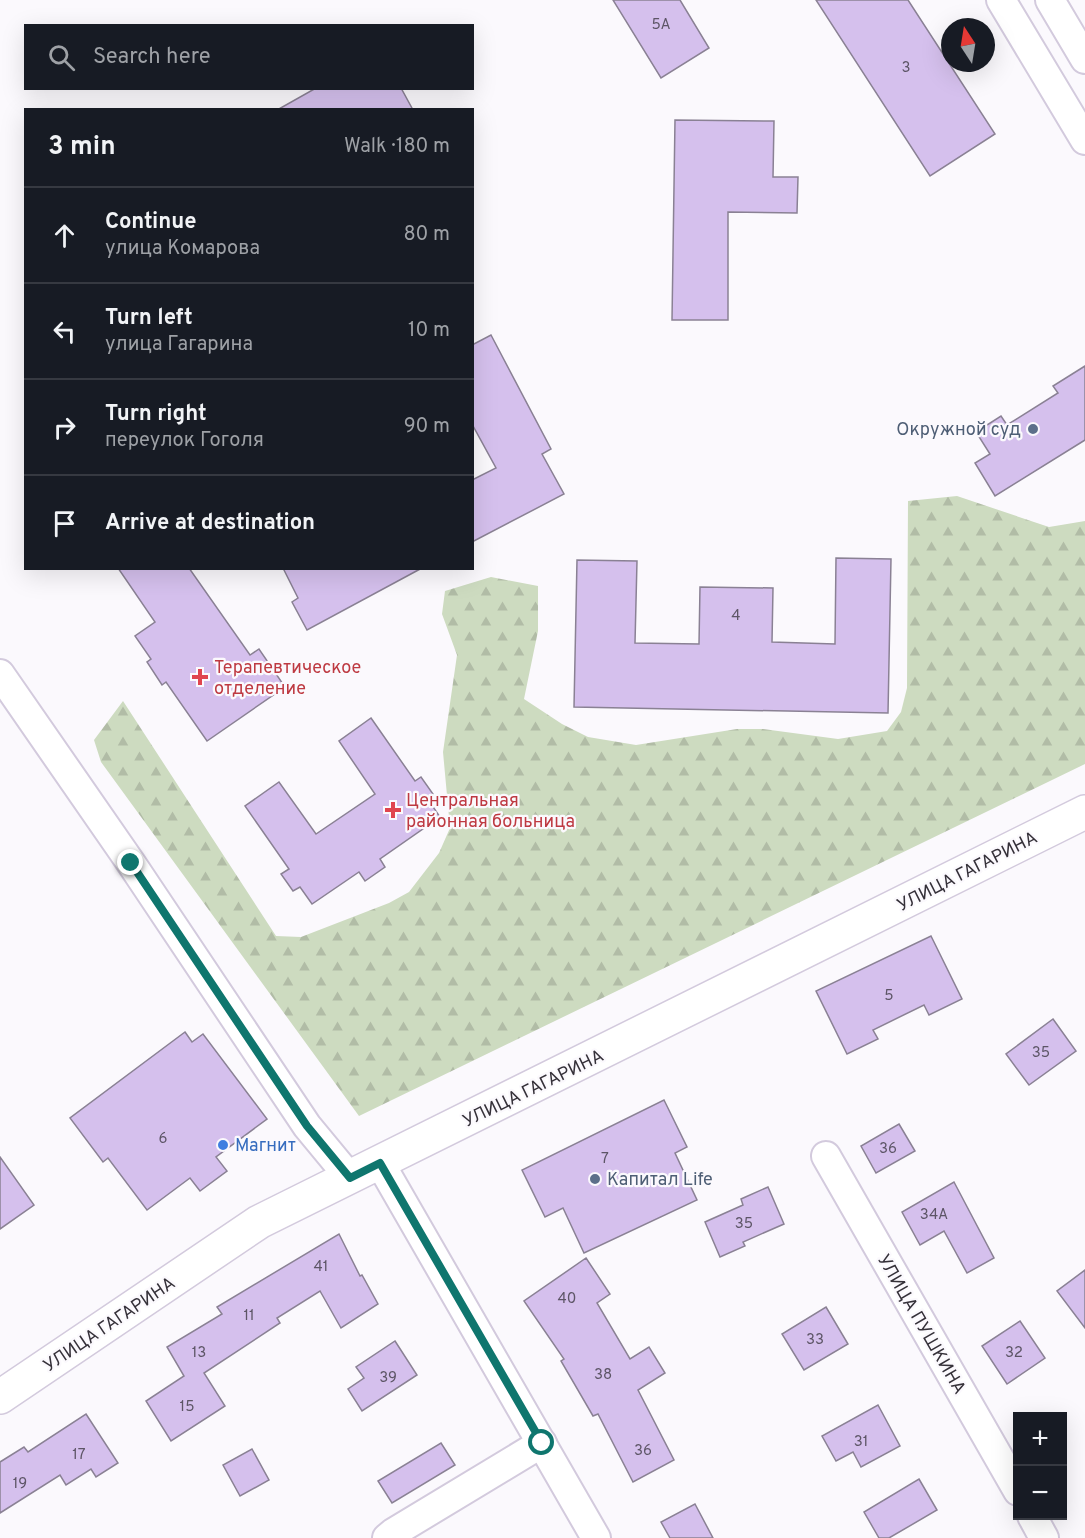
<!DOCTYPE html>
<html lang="en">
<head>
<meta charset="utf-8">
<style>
	body { margin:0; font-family:Overpass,sans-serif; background:#242831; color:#f1f3f6 }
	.controls { position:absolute; right:18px; bottom:18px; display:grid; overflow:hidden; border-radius:0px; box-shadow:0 6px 24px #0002 }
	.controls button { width:54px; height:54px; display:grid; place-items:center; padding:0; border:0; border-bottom:2px solid #363941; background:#171b24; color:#f1f3f6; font:30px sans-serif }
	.compass { position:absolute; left:941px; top:18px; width:54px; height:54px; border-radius:50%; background:#171b24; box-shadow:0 6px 24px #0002; rotate:348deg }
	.stop { position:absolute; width:18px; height:18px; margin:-14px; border:4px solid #0f766e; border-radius:50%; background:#fff }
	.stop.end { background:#0f766e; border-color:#fff; box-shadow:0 2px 6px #0008 }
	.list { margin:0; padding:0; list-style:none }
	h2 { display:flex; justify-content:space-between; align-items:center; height:78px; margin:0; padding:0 24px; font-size:26px }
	h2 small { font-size:20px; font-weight:400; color:#9ea1a6 }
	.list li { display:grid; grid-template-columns:39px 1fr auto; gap:18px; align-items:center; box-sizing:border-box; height:96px; padding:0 24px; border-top:2px solid #363941 }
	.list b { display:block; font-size:22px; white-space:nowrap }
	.list p { margin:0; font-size:20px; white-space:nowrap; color:#9ea1a6 }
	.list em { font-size:20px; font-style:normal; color:#9ea1a6 }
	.icon { flex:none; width:33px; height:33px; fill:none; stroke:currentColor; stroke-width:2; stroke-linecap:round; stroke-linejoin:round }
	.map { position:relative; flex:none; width:1085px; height:1538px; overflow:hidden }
	.search { position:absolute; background:#171b24; box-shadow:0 6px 24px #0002; left:24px; top:24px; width:450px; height:66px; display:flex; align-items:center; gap:15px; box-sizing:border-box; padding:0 21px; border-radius:0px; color:#9ea1a6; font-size:22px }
	.panel { position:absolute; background:#171b24; box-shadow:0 6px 24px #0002; left:24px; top:108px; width:450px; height:462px; border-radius:0px }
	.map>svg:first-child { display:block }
</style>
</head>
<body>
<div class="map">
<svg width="1085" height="1538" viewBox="0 0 1085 1538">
	<defs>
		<pattern id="forest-firs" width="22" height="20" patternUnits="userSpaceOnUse" patternTransform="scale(1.5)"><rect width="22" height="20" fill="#cddbc0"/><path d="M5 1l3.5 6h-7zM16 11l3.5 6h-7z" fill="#b1bca6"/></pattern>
	</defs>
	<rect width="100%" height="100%" fill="#fbf9fd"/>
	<!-- forest -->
	<polygon fill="url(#forest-firs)" points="957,496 1049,527 1085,521 1085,764 359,1116 101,762 94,740 123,701 276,936 301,937 389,903 409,892 439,853 450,828 443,752 457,655 442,614 445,591 491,577 538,586 538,631 524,699 562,724 588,737 636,745 737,729 763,729 838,739 887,731 901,712 907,688 908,501"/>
	<!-- building -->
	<g fill="#d5c0ed" stroke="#8a8194" stroke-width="1.5">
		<polygon points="613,0 680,0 709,48 661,78"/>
		<polygon points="816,0 908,0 995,134 930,176"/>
		<polygon points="316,88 401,88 413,110 277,110"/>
		<polygon points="675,120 774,121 773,177 798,177 797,213 728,212 728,320 672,320"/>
		<polygon points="491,335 551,449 542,454 564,494 472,542 472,480 496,468 472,424 472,345"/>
		<polygon points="1085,366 1085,440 995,496 975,463 990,454 976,432 1001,416 1007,425 1058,393 1053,386"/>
		<polygon points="836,558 891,559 888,713 574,707 577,560 637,561 635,643 699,644 700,587 773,588 772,642 835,644"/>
		<polygon points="118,568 189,568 250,655 259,649 285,687 207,741 166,682 162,685 147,662 151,659 135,636 155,622"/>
		<polygon points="283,568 422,568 307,630 292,602 298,598"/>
		<polygon points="371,718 415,781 421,777 433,794 427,798 440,817 380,859 385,867 365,881 359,872 312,904 300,887 293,891 281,874 289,869 245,806 279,782 316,834 375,794 339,741"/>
		<polygon points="931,936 962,999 929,1015 924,1005 873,1030 878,1039 847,1054 816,991"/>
		<polygon points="1053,1019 1076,1051 1029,1085 1006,1054"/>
		<polygon points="185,1032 192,1042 203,1034 267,1119 216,1157 227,1171 200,1191 190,1178 147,1210 108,1158 103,1162 70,1118"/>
		<polygon points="664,1100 687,1147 675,1153 697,1200 584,1253 563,1208 545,1217 522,1170"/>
		<polygon points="899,1124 915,1151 876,1173 861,1146"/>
		<polygon points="0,1157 34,1205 0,1229"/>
		<polygon points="954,1182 994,1258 967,1273 944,1231 920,1245 902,1212"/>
		<polygon points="768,1187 784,1224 743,1242 745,1246 720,1257 705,1222 743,1205 741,1199"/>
		<polygon points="339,1234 360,1276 362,1275 378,1304 341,1328 320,1291 277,1318 280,1323 204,1373 225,1406 171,1441 146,1401 184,1376 167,1347 222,1314 217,1307"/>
		<polygon points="586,1258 610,1294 597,1303 630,1359 649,1347 665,1373 638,1390 674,1460 633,1482 598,1414 593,1416 561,1361 564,1359 524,1301"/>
		<polygon points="1085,1270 1085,1328 1057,1291"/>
		<polygon points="826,1307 848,1344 804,1370 782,1334"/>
		<polygon points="1020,1321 1045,1358 1007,1384 982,1346"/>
		<polygon points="395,1341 417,1375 362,1411 348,1389 364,1378 356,1367"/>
		<polygon points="878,1405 900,1446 861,1467 853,1452 836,1461 822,1436"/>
		<polygon points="86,1414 118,1463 96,1477 91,1469 66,1485 60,1475 0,1513 0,1462 24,1447 28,1452"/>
		<polygon points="441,1443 455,1465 392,1503 378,1481"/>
		<polygon points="252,1449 269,1480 240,1496 223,1465"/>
		<polygon points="919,1479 937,1510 889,1538 879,1538 864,1512"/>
		<polygon points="695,1504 713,1538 670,1538 661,1522"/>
	</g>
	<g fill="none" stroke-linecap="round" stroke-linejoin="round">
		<defs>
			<g id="minor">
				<polyline points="1001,0 1085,140"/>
				<polyline points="1050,0 1085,59"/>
				<polyline points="0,674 131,863 307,1126 350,1178"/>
				<polyline points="826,1156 1018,1491"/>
				<polyline points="380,1163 596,1538"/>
				<polyline points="1032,1516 1044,1538"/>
				<polyline points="387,1538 393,1533 542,1443"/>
			</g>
			<polyline id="major" points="0,1397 259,1222 1085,812"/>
		</defs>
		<!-- minor casing -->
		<use href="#minor" stroke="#d3cadd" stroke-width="32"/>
		<!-- major casing -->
		<use href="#major" stroke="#d3cadd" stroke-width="36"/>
		<!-- minor -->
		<use href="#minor" stroke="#fff" stroke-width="28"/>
		<!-- major -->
		<use href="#major" stroke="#fff" stroke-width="33"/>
	</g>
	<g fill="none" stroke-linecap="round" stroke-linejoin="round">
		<!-- route -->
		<polyline stroke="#0f766e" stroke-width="8" points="131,863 307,1126 350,1178 380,1163 542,1443"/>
	</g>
	<!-- markers -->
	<g fill="#5c6f8a" stroke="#fbf9fd" stroke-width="2">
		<circle cx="1033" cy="429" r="6"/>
		<circle cx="595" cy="1179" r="6"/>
	</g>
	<g fill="#e0444e" stroke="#fbf9fd" stroke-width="2">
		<path d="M197 668h6v6h6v6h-6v6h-6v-6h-6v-6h6z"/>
		<path d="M390 801h6v6h6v6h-6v6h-6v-6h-6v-6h6z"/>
	</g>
	<circle fill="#3f7fe0" stroke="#fbf9fd" stroke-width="2" cx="223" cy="1145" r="6"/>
	<g text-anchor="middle" stroke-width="4.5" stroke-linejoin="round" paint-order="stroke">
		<!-- number labels -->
		<g font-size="15" fill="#5d5566">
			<text x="661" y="29">5А</text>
			<text x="906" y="72">3</text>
			<text x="736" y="620">4</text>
			<text x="889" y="1000">5</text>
			<text x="1041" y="1057">35</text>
			<text x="163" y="1143">6</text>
			<text x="888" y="1153">36</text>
			<text x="605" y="1163">7</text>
			<text x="934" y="1219">34А</text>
			<text x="744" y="1228">35</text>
			<text x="321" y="1271">41</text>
			<text x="567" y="1303">40</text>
			<text x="249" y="1320">11</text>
			<text x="815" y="1344">33</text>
			<text x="199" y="1357">13</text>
			<text x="1014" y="1357">32</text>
			<text x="603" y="1379">38</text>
			<text x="388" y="1382">39</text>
			<text x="187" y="1411">15</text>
			<text x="861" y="1446">31</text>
			<text x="643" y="1455">36</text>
			<text x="79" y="1459">17</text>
			<text x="20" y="1488">19</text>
		</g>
		<!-- service labels -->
		<g font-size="18" fill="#4e5e75" stroke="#fbf9fd" text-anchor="end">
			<text x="1021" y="435">Окружной суд</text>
			<text x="607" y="1185" text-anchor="start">Капитал Life</text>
		</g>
		<!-- health labels -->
		<g font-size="18" fill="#be3a42" stroke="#fbf9fd" text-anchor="start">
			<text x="214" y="673">Терапевтическое<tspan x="214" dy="21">отделение</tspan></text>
			<text x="406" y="806">Центральная<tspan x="406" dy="21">районная больница</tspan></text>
		</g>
		<!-- street labels -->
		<g font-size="18" fill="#353139" stroke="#fbf9fd">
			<text transform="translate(967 871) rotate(-27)" y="6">УЛИЦА ГАГАРИНА</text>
			<text transform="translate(533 1088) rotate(-26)" y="6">УЛИЦА ГАГАРИНА</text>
			<text transform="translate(109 1324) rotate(-34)" y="6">УЛИЦА ГАГАРИНА</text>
			<text transform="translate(922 1324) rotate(60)" y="6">УЛИЦА ПУШКИНА</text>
		</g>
		<!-- shop labels -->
		<g font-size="18" fill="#366cbe" stroke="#fbf9fd" text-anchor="start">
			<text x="235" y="1151">Магнит</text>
		</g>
	</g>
</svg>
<div class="controls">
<button>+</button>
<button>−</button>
</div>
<svg class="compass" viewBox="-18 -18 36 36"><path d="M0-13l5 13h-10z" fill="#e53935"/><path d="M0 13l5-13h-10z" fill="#9ea1a6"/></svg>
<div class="stop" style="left:542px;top:1443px"></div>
<div class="stop end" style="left:131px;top:863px"></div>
<div class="search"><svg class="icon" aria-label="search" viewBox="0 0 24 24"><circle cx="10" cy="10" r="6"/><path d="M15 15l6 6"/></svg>Search here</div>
<section class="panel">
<h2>3 min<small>Walk · 180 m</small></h2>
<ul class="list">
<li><svg class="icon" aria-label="ahead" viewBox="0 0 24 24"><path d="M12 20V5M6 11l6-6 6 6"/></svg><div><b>Continue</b><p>улица Комарова</p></div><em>80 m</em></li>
<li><svg class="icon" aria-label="left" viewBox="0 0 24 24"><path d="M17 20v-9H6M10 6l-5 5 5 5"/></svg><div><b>Turn left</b><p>улица Гагарина</p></div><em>10 m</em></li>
<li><svg class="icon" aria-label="right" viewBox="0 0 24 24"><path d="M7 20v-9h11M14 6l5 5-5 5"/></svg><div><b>Turn right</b><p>переулок Гоголя</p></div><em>90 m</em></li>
<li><svg class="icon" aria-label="arrive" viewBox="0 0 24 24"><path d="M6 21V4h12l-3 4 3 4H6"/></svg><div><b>Arrive at destination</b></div></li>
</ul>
</section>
</div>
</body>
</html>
